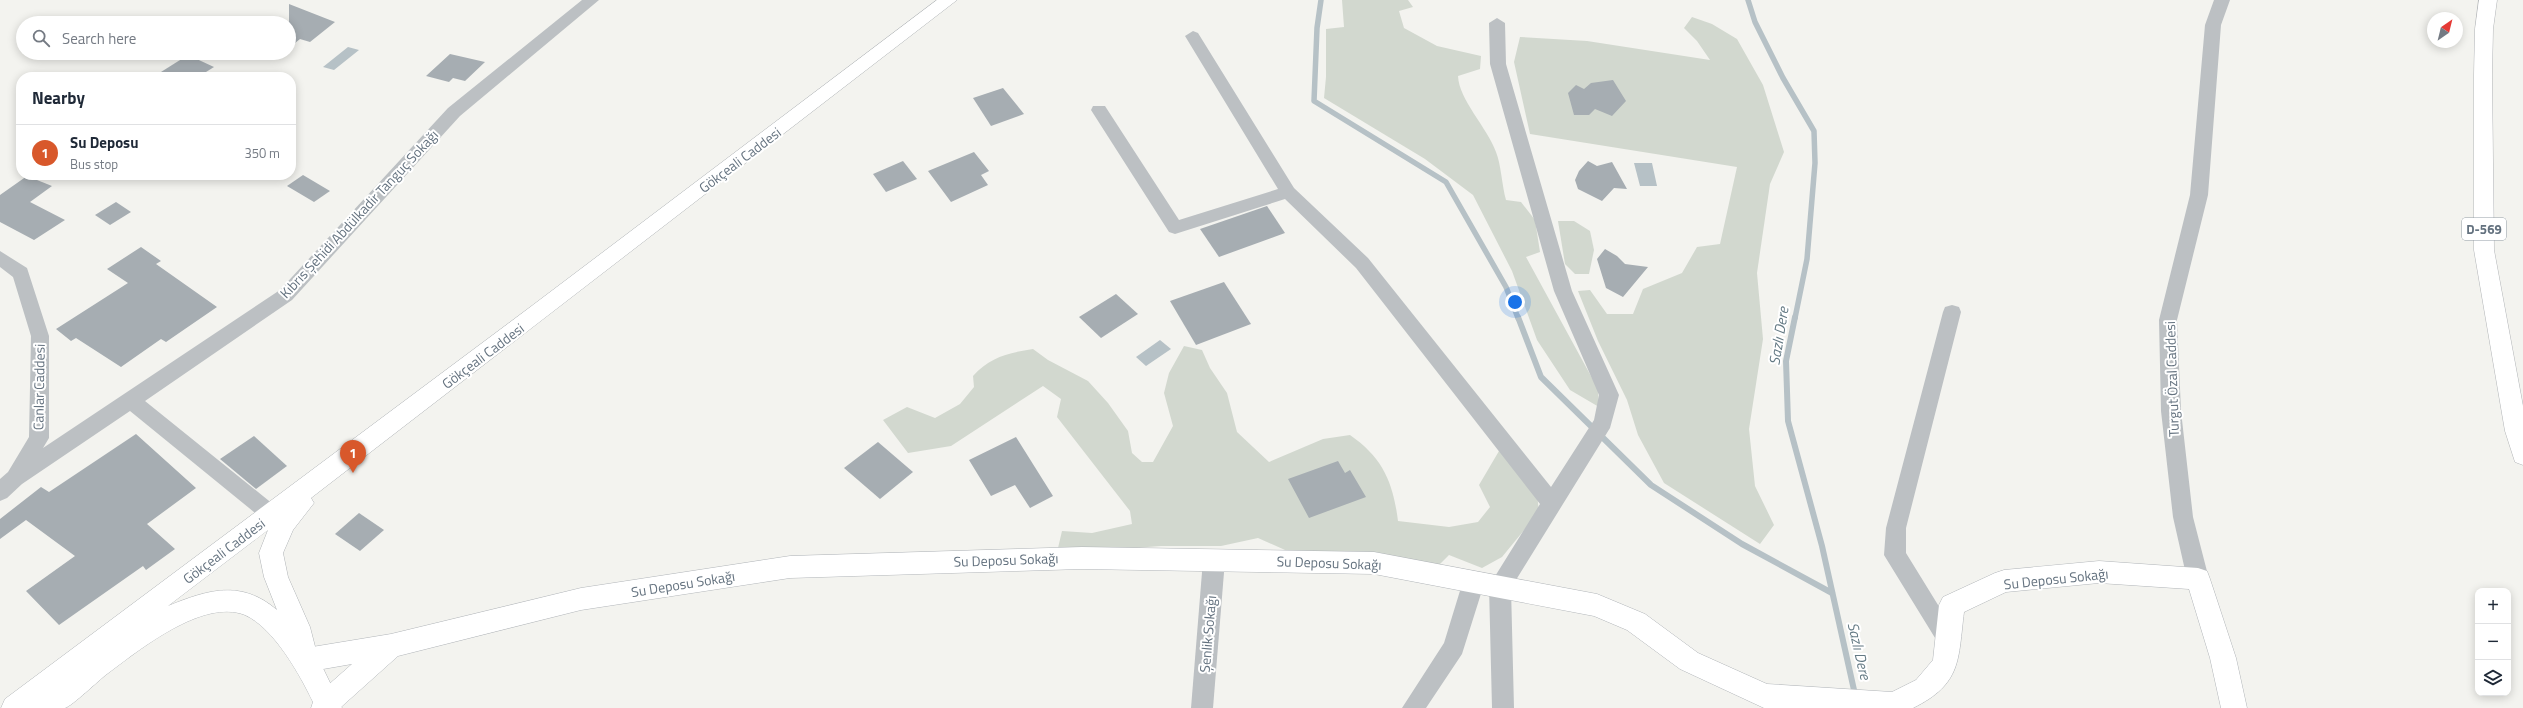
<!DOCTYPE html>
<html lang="en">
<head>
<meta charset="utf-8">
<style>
	body { margin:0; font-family:"Titillium Web",sans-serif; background:#f6f6f7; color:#1f2937 }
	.controls { position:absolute; right:12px; bottom:12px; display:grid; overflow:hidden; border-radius:8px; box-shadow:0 2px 10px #0003 }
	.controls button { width:36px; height:36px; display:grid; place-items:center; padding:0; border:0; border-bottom:1px solid #e0e1e3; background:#fff; color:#1f2937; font:20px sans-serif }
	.compass { position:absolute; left:2427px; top:12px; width:36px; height:36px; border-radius:50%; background:#fff; box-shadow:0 2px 10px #0003; rotate:35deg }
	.you { position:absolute; left:1515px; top:302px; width:14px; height:14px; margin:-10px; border:3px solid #fff; border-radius:50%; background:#1a73e8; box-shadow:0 0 0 6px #1a73e833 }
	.badge { display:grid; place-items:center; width:26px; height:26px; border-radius:50%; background:#d8582b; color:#fff; font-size:13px; font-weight:700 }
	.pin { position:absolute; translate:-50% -33px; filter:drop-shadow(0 1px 2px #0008) }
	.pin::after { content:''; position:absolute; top:21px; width:14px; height:12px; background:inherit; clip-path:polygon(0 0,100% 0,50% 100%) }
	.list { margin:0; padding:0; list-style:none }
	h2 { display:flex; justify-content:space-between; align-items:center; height:52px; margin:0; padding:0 16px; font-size:17px }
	h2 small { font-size:13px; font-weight:400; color:#747a83 }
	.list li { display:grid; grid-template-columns:26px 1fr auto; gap:12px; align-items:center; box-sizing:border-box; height:56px; padding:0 16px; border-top:1px solid #e0e1e3 }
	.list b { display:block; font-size:15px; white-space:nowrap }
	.list p { margin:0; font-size:13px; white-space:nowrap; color:#747a83 }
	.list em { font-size:13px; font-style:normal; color:#747a83 }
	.icon { flex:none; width:22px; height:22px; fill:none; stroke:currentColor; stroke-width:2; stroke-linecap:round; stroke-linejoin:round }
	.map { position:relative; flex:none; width:2523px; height:708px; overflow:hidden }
	.search { position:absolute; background:#fff; box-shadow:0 2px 10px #0003; left:16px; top:16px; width:280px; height:44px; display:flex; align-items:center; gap:10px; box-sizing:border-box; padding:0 14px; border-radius:22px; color:#747a83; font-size:15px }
	.panel { position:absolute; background:#fff; box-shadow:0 2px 10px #0003; left:16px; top:72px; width:280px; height:108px; border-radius:16px }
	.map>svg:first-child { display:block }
</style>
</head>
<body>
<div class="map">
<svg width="2523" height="708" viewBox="0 0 2523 708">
	<rect width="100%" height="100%" fill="#f3f3ef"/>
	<!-- green -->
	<g fill="#d2d8cf">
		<path d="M1342,0H1408L1413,7L1399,11L1404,28L1437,46L1481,56L1480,69L1458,76C1459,100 1487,127 1496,152C1501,164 1502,186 1506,200L1521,202L1535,220L1540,252L1526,257L1598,389L1599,407L1570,390L1537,340L1512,271L1473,195L1425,159L1324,98L1326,77V29L1344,27Z"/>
		<polygon points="1692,17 1712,24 1737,39 1763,85 1784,152 1770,184 1757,273 1763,339 1749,429 1755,486 1774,525 1760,544 1664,483 1638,435 1627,400 1598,341 1578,291 1590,290 1607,314 1633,314 1643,289 1682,273 1697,247 1720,244 1737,167 1530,134 1514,62 1520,37 1587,41 1710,60 1697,41 1684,28"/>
		<polygon points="1558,221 1574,221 1590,231 1594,250 1589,274 1575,274 1565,264"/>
		<path d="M1184,346L1202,350L1210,368L1227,393L1237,432L1269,462L1323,439L1350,435C1383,458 1393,482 1398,521L1449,527L1478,522L1490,507L1479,485L1499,451L1536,484L1539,512L1502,557L1482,568L1449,555L1438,566L1294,554L1258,538L1221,546H1161L1107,550L1058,548L1062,531L1092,533L1132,524L1130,511L1057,417L1061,399L1043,386L951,446L908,453L883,420L907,407L935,418L960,404L974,387L973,376C990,357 1008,353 1033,349L1048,360L1088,381L1108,403L1128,431L1132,453L1142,462H1153L1173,426L1164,393L1169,373Z"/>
	</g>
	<!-- water -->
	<g fill="#b6c1c6">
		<polygon points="348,47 359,50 334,70 323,67"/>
		<polygon points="1634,163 1652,163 1657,186 1640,186"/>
		<polygon points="1160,340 1171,349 1146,366 1136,357"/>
	</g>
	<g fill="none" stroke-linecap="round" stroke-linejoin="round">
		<!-- stream-far1 -->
		<g stroke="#b6c1c6" stroke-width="5.5">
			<polyline points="1321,0 1317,28 1314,101 1446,182 1506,287 1518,318"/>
			<polyline points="1748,0 1755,22 1783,78 1814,131 1815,163 1807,259 1795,318"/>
		</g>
		<!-- stream -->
		<g stroke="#b6c1c6" stroke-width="6">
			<polyline points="1518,317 1541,377 1651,485 1742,544 1832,593"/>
			<polyline points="1795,317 1786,361 1788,421 1822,546 1858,708"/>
		</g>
	</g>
	<!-- building -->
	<g fill="#a6adb2">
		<polygon points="289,4 335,22 310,42 300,39 289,48"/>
		<polygon points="450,54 485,62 465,81 453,78 449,82 426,76"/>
		<polygon points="188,55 214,67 198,77 153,77"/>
		<polygon points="1613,80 1626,101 1612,116 1595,109 1589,115 1574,115 1568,93 1576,85 1584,89 1591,83"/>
		<polygon points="1003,88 1024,114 991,126 973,98"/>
		<polygon points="974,152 989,171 981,175 988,185 951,202 928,171"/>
		<polygon points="903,161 917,179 886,192 873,174"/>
		<polygon points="1588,161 1597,166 1612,162 1627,189 1614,188 1602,201 1578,189 1575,180 1579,171"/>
		<polygon points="303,175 330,191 314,202 287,186"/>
		<polygon points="27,176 52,186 30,202 65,220 34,240 0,222 0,195"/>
		<polygon points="116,202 131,212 110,225 95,215"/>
		<polygon points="1267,206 1285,233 1219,257 1200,229"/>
		<polygon points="141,247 161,261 156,264 217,307 166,342 161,339 121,367 76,338 71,341 56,329 128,283 107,269"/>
		<polygon points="1605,249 1617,256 1625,264 1648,267 1623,297 1606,288 1597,259"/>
		<polygon points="1224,282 1251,324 1196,345 1170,301"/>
		<polygon points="1116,294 1138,314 1101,338 1079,317"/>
		<polygon points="136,434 196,488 147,524 175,549 146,570 143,566 59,625 26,591 75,556 26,520 0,539 0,519 41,487 49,492"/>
		<polygon points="254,436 287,466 256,489 220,459"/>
		<polygon points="1016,437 1053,496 1030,508 1015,485 991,496 969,460"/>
		<polygon points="878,442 913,472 880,499 844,468"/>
		<polygon points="1338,461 1345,473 1350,470 1366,497 1309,518 1288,479"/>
		<polygon points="359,513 384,530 360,551 335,534"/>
	</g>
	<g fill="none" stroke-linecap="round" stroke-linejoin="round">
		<defs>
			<path id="secondary" d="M1082,547L1374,552L1597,594L1645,614L1698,653L1767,684L1892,692L1916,680L1933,660L1939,605L1943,597L1995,573L2004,570L2099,561L2198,568L2207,571L2210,579L2236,658L2247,708H2221L2210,658L2189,589L2099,583L2006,592L1964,612C1958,660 1962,684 1913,708H1764L1680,669L1627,630L1594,616L1374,574L1082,569L790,578L581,610L398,656L340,708H316L314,703L318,694L352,664L306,672L297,668L293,660L297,652L306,648L391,634L581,588L790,556Z"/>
			<path id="primary" d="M937,0H957L311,498L314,503L293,530L283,553L288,577L310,627L318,658L340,703L338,708H311L313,702C300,675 274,628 245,615C203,598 139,650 107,674C99,680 72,706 65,708C54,708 14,708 1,708L5,699L533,305ZM268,530L259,553L264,577L277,610C241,579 207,590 168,606Z"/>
			<g id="highway">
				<polygon points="2479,0 2497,0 2493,29 2492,75 2494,250 2523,406 2523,465 2515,462 2505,431 2474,250 2474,75 2475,29"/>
				<polygon points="327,691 336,694 342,708 316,708 314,703 318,694"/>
			</g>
		</defs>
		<!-- secondary casing -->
		<use href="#secondary" stroke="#b1b5b9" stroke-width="1"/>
		<!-- primary casing -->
		<use href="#primary" stroke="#b0b4b7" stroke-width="1"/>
		<!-- highway casing -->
		<use href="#highway" stroke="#b1b4b7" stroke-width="1"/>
		<!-- street -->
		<g fill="#bcc0c3" fill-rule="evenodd">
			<polygon points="582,0 599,0 460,116 292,300 145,401 279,509 282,515 279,521 272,524 265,521 130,411 22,484 7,498 0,501 0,479 8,472 29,437 31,336 13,277 0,267 0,251 27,268 49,336 49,438 43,448 280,290 448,108"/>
			<polygon points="2214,0 2230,0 2221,25 2208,195 2177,320 2181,411 2193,517 2209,579 2206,586 2198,588 2190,586 2187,579 2173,517 2161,411 2159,320 2190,195 2205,25"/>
			<polygon points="1497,18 1505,23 1506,64 1572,291 1619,395 1610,428 1511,588 1514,708 1492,708 1489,586 1540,504 1356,268 1285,199 1175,234 1169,232 1091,110 1093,106 1105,106 1179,220 1278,189 1185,36 1193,31 1198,33 1294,188 1368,258 1551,487 1594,420 1599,395 1554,291 1490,64 1489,23"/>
			<polygon points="1952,305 1959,307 1961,312 1906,528 1906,553 1959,639 1956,646 1948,649 1940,646 1884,555 1886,528 1943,312 1945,307"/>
			<polygon points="1214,551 1222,553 1225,560 1213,708 1191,708 1203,560 1206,553"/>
			<polygon points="1474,572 1482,574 1485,581 1462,654 1426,708 1402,708 1444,643 1463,581 1466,574"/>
		</g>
		<!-- secondary -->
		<use href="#secondary" fill="#fff" fill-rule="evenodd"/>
		<!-- primary -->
		<use href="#primary" fill="#fff" fill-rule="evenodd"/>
		<!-- highway -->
		<use href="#highway" fill="#fff" fill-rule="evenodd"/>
	</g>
	<g text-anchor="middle" stroke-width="4" stroke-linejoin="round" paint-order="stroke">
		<!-- shield labels -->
		<rect fill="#fff" stroke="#929ca5" stroke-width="1" x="2462" y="218" width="44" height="22" rx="3"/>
		<g font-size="13" font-weight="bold" fill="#64727f">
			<text x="2484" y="234">D-569</text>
		</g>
		<!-- street labels -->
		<g font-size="14" fill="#64727f" stroke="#fff">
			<text transform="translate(740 160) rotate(-37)" y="5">Gökçeali Caddesi</text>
			<text transform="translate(359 214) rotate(-47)" y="5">Kıbrıs Şehidi Abdülkadir Tanguç Sokağı</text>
			<text transform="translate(483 356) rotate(-37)" y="5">Gökçeali Caddesi</text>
			<text transform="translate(2172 379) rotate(-92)" y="5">Turgut Özal Caddesi</text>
			<text transform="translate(39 387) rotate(-89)" y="5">Canlar Caddesi</text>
			<text transform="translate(224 551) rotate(-37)" y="5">Gökçeali Caddesi</text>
			<text transform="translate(1006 560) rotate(-2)" y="5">Su Deposu Sokağı</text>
			<text transform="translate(1329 563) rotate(2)" y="5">Su Deposu Sokağı</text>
			<text transform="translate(2056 579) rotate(-6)" y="5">Su Deposu Sokağı</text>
			<text transform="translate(683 584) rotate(-9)" y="5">Su Deposu Sokağı</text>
			<text transform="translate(1208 634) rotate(-85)" y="5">Şenlik Sokağı</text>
		</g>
		<!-- water labels -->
		<g font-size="15" font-style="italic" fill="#647a84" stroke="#fff">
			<text transform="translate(1779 336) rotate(-81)" y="5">Sazlı Dere</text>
			<text transform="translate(1859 651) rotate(77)" y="5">Sazlı Dere</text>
		</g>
	</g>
</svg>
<div class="controls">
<button>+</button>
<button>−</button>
<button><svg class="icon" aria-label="layers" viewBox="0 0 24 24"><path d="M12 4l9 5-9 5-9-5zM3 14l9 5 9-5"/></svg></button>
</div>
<svg class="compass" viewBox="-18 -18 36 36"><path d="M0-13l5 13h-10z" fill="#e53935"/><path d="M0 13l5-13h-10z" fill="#747a83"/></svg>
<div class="you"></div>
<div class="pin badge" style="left:353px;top:473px">1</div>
<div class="search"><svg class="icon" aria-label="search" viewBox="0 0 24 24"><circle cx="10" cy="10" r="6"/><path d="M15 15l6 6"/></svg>Search here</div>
<section class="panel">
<h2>Nearby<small></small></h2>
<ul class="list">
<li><span class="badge">1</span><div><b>Su Deposu</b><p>Bus stop</p></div><em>350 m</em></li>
</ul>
</section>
</div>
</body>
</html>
